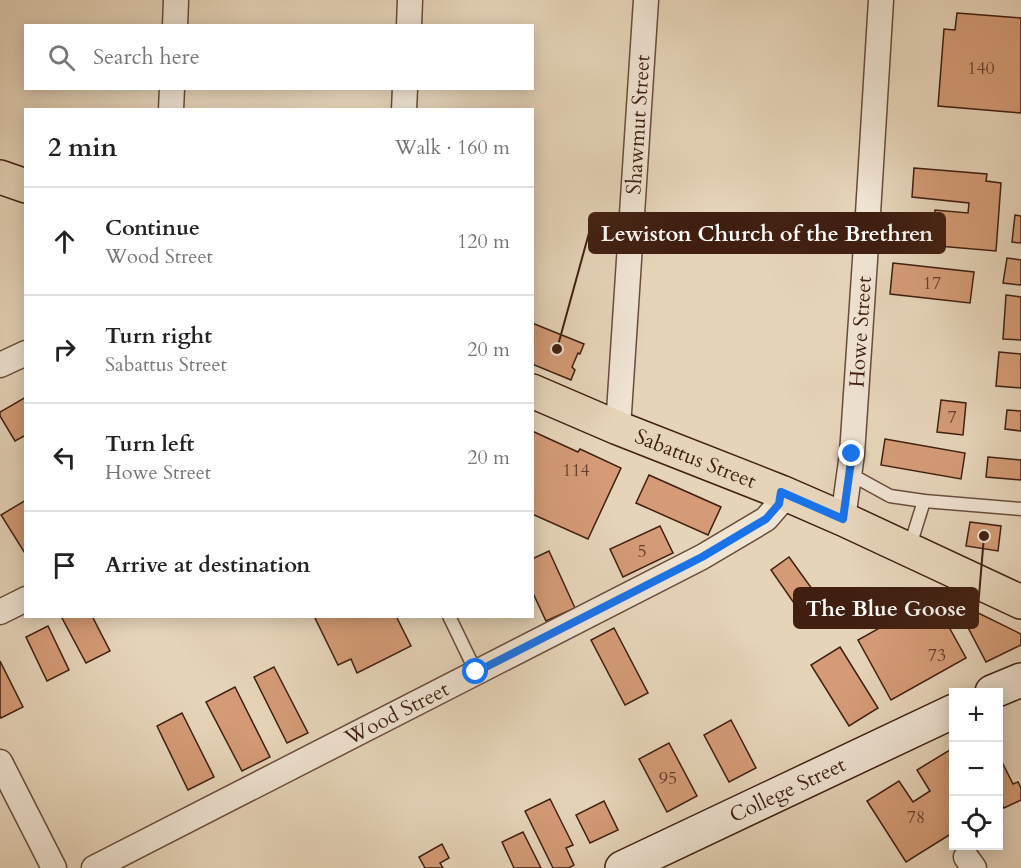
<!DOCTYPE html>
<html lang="en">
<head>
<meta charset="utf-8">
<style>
	body { margin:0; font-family:Cardo,serif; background:#f6f6f6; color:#222 }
	.controls { position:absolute; right:18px; bottom:18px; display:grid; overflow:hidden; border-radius:0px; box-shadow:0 3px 15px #0003 }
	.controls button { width:54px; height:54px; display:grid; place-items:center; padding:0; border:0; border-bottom:2px solid #e0e0e0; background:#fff; color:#222; font:30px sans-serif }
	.stop { position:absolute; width:18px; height:18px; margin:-14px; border:4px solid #1a73e8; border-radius:50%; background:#fff }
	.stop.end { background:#1a73e8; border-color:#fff; box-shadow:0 2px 6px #0008 }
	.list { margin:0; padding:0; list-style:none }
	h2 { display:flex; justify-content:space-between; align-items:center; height:78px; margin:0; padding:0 24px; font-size:26px }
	h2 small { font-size:20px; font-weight:400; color:#767676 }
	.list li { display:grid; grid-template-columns:39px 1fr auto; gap:18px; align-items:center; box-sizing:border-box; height:108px; padding:0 24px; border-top:2px solid #e0e0e0 }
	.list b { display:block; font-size:22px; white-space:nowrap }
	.list p { margin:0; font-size:20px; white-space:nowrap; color:#767676 }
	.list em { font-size:20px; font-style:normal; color:#767676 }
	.icon { flex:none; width:33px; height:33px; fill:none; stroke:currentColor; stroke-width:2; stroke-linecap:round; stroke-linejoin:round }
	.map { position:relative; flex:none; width:1021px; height:868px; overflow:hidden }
	.search { position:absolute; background:#fff; box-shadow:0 3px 15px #0003; left:24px; top:24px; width:510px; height:66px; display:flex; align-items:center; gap:15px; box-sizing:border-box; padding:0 21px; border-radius:0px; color:#767676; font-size:22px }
	.panel { position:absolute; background:#fff; box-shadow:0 3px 15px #0003; left:24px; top:108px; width:510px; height:510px; border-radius:0px }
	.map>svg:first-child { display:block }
</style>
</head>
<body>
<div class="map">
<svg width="1021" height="868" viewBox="0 0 1021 868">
	<rect width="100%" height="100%" fill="#e6d4b9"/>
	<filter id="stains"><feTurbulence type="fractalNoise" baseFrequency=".00333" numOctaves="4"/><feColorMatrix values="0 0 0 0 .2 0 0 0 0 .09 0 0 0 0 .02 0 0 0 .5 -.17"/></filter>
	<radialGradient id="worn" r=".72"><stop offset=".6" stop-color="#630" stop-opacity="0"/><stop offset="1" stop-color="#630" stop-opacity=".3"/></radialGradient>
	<!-- building -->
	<g fill="#d49b76" stroke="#401f11" stroke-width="1.5">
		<polygon points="957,13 1021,18 1021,113 938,106 944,29 955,30"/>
		<polygon points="914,168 987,174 986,181 1001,183 996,251 892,242 893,228 902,228 903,218 934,221 935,210 968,213 969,203 912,197"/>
		<polygon points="1015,215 1021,216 1021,243 1012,242"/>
		<polygon points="1007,258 1021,260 1021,285 1003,283"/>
		<polygon points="893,263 974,272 970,303 890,294"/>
		<polygon points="1006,295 1021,297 1021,340 1003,339"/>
		<polygon points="532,323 584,344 580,354 578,353 572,367 575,370 571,380 532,364"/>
		<polygon points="999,352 1021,354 1021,388 996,386"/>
		<polygon points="26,397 26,435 15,441 0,416 0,412"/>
		<polygon points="941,400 966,403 963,435 937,432"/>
		<polygon points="1007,410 1021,411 1021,431 1005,429"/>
		<polygon points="532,431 578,452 580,449 621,468 588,539 532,514"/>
		<polygon points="885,439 965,453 961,479 881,465"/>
		<polygon points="988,457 1021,460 1021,480 986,477"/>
		<polygon points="649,475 721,507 708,535 636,503"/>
		<polygon points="26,500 26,555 1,515"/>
		<polygon points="970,522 1001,526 998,551 966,546"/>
		<polygon points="660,526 673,553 623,577 610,549"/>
		<polygon points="549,551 575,608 546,621 532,591 532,559"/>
		<polygon points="789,557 815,593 796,606 771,570"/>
		<polygon points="933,598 966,658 891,700 858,640"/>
		<polygon points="968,608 1021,634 1021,645 986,662 962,616"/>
		<polygon points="65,616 92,616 110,651 86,663 62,618"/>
		<polygon points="314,616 396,616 411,646 357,673 351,659 338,665"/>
		<polygon points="48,626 69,670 47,681 26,637"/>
		<polygon points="614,628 648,693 625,705 591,640"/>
		<polygon points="840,647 878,708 849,726 811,665"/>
		<polygon points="0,661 23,707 1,718 0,716"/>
		<polygon points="274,667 308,733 287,743 254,677"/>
		<polygon points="235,687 270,757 242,771 206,702"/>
		<polygon points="182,713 214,777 188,790 157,726"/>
		<polygon points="731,720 756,768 729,782 704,735"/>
		<polygon points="669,743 697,796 667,812 639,759"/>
		<polygon points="953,748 954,832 906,862 867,801 899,781 913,802 930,791 917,770"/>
		<polygon points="998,754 1013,784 1018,782 1021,788 1021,800 1004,808 998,797"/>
		<polygon points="550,799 573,845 566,848 574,865 569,868 553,868 525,811"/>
		<polygon points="604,801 618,830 590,843 576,815"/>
		<polygon points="523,832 541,868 514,868 502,842"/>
		<polygon points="442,844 449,858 440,863 443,868 425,868 419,857"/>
	</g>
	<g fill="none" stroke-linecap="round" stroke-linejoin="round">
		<defs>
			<g id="service">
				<polyline points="850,474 890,496 924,501 1021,509"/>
				<polyline points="909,549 924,501"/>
				<polyline points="449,616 476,672"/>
			</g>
			<g id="minor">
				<polyline points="175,26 176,0"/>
				<polyline points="409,26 410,0"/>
				<polyline points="171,110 172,88"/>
				<polyline points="404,110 405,88"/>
				<polyline points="0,365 26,353"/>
				<path id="s1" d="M618,428L646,0"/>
				<path id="s2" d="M843,519L852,454L867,230L881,0"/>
				<polyline points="0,612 26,599"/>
				<polyline points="0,762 54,868"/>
				<polyline points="966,857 974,868"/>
				<path id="s3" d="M94,868L702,557L766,519L779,504L781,492"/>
			</g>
			<g id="secondary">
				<polyline points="992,692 1021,680"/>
				<path id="s4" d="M622,868L954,711"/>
			</g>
			<g id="primary">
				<polyline points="0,177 26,186"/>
				<path id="s5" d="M532,391L618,428L781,492L843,519L1021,602"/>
			</g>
		</defs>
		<!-- service casing -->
		<use href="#service" stroke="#6a4c3b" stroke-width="15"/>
		<!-- minor casing -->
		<use href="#minor" stroke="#6a4c3b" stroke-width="27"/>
		<!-- secondary casing -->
		<use href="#secondary" stroke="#401f11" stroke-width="36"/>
		<!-- primary casing -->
		<use href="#primary" stroke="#401f11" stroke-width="36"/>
		<!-- service -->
		<use href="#service" stroke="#efe3d2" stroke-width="12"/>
		<!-- minor -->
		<use href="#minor" stroke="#efe3d2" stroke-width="24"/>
		<!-- secondary -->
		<use href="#secondary" stroke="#efe3d2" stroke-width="33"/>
		<!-- primary -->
		<use href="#primary" stroke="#e6d4b9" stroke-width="33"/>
	</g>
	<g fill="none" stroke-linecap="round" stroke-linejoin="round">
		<!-- route -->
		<polyline stroke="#1a73e8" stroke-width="8" points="476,672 702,557 766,519 779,504 781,492 843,519 852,454"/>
	</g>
	<g text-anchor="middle" stroke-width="5" stroke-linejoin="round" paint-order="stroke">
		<!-- number labels -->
		<g font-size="18" fill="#653e2a">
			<text x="981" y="74">140</text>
			<text x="932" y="289">17</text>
			<text x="952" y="423">7</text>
			<text x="576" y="476">114</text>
			<text x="642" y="557">5</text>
			<text x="937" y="661">73</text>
			<text x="668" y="784">95</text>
			<text x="916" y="823">78</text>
		</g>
		<!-- street labels -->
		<g font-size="21" fill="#401f11" stroke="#efe3d2">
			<text dy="7" stroke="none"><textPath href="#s1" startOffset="304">Shawmut Street</textPath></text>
			<text dy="7" stroke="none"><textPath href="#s2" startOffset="188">Howe Street</textPath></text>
			<text dy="7" stroke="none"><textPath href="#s5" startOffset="177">Sabattus Street</textPath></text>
			<text dy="7" stroke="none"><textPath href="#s3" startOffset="340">Wood Street</textPath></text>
			<text dy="7" stroke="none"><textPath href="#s4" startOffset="183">College Street</textPath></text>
		</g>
	</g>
	<!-- callouts -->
	<path fill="none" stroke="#401f11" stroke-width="2" d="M557 349L589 233M984 536L978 608"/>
	<g fill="#401f11" stroke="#efe3d2" stroke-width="2">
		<circle cx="557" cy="349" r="6"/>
		<circle cx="984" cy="536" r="6"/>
	</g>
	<g fill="#401f11" stroke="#401f11" stroke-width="2">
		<rect x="589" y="213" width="356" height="40" rx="6"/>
		<rect x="794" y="588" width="184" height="40" rx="6"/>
	</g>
	<g font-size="22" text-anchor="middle" font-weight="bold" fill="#fff">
		<text x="767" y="241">Lewiston Church of the Brethren</text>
		<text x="886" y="616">The Blue Goose</text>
	</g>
	<rect width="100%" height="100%" filter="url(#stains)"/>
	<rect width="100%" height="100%" fill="url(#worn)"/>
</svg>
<div class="controls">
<button>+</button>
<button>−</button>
<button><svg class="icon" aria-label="locate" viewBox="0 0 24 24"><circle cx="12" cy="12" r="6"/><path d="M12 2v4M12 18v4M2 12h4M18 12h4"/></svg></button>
</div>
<div class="stop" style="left:476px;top:672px"></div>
<div class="stop end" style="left:852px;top:454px"></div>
<div class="search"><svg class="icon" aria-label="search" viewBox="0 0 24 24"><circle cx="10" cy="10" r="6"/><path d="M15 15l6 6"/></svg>Search here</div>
<section class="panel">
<h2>2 min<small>Walk · 160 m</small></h2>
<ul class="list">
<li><svg class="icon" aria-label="ahead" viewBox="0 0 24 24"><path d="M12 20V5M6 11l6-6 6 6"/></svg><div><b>Continue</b><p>Wood Street</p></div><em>120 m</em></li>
<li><svg class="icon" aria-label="right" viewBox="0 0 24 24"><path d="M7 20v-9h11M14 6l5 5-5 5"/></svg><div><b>Turn right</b><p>Sabattus Street</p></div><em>20 m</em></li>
<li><svg class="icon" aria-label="left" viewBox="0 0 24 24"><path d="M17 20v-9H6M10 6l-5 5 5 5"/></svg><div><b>Turn left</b><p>Howe Street</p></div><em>20 m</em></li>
<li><svg class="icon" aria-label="arrive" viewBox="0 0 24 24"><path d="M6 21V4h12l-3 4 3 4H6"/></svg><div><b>Arrive at destination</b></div></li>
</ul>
</section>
</div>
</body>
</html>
